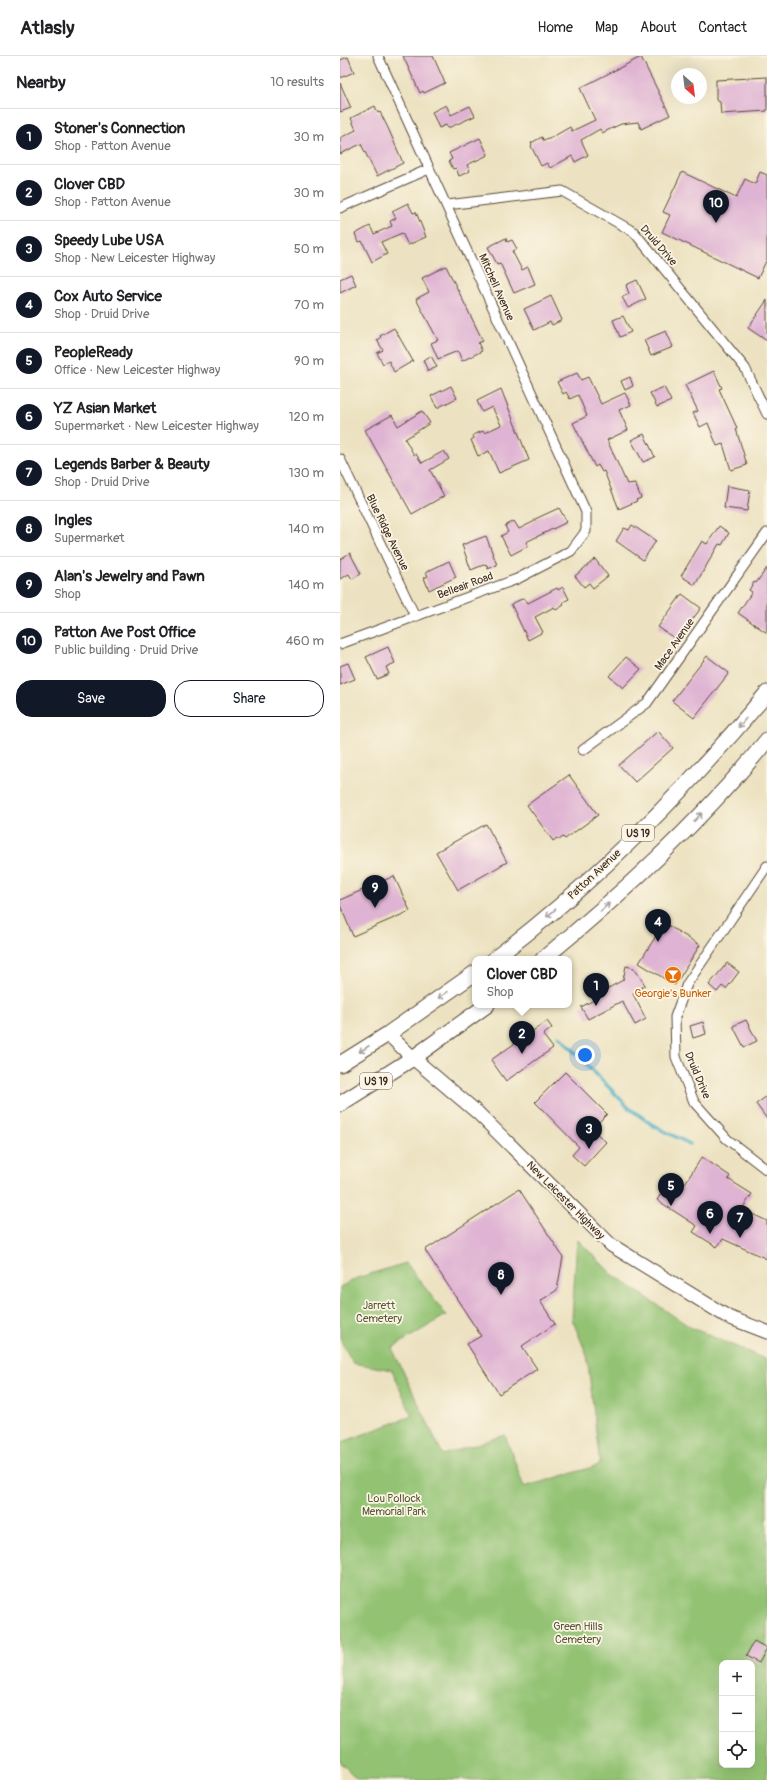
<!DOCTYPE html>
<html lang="en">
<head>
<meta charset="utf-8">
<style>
	body { margin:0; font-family:Pangolin,sans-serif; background:#f2f2f2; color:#202124 }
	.controls { position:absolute; right:12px; bottom:12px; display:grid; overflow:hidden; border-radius:8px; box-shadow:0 4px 16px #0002 }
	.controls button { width:36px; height:36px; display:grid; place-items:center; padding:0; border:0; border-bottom:1px solid #e0e0e0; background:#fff; color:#202124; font:20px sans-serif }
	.compass { position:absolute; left:331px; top:12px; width:36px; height:36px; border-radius:50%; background:#fff; box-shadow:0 4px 16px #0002; rotate:152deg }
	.you { position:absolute; left:245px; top:999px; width:14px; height:14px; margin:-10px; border:3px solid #fff; border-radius:50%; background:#1a73e8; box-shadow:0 0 0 6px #1a73e833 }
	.badge { display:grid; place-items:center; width:26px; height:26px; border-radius:50%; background:#111827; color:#fff; font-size:13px; font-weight:700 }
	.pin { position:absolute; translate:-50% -33px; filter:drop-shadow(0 1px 2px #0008) }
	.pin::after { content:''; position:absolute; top:21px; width:14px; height:12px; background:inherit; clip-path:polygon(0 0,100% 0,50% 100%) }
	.popup { position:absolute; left:132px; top:900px; width:100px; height:52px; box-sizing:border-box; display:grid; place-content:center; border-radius:8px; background:#fff; filter:drop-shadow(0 1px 3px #0005); font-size:13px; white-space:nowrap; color:#757577 }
	.popup b { font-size:15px; color:#202124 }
	.popup::after { content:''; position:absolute; left:50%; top:100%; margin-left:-8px; border:8px solid transparent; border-top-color:#fff }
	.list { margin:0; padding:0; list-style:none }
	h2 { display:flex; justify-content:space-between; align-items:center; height:52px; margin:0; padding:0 16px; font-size:17px }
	h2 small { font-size:13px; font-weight:400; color:#757577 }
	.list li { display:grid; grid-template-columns:26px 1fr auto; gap:12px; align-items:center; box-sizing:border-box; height:56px; padding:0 16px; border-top:1px solid #e0e0e0 }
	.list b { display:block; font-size:15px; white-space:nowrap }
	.list p { margin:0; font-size:13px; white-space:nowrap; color:#757577 }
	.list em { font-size:13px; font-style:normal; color:#757577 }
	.actions { display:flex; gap:8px; padding:12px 16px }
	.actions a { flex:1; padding:9px 0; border:1px solid #111827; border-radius:16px; text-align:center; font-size:14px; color:#111827 }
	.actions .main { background:#111827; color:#fff }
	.icon { flex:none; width:22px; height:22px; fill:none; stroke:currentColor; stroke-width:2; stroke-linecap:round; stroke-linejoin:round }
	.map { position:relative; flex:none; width:427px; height:1724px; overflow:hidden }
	header { display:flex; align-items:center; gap:24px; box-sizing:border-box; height:56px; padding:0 20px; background:#fff; border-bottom:1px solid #e0e0e0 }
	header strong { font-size:19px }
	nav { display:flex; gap:22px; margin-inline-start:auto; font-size:14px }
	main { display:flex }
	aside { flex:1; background:#fff }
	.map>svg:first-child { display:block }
</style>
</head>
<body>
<header>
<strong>Atlasly</strong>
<nav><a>Home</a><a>Map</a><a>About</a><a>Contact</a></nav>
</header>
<main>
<aside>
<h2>Nearby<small>10 results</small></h2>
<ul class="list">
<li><span class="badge">1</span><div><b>Stoner's Connection</b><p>Shop · Patton Avenue</p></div><em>30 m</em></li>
<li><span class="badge">2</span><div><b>Clover CBD</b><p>Shop · Patton Avenue</p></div><em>30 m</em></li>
<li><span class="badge">3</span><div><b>Speedy Lube USA</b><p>Shop · New Leicester Highway</p></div><em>50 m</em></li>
<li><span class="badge">4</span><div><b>Cox Auto Service</b><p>Shop · Druid Drive</p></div><em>70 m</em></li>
<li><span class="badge">5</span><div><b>PeopleReady</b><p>Office · New Leicester Highway</p></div><em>90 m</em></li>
<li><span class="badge">6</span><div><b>YZ Asian Market</b><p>Supermarket · New Leicester Highway</p></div><em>120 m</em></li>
<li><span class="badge">7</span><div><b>Legends Barber &amp; Beauty</b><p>Shop · Druid Drive</p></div><em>130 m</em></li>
<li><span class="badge">8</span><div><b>Ingles</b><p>Supermarket</p></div><em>140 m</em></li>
<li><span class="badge">9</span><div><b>Alan's Jewelry and Pawn</b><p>Shop</p></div><em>140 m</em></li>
<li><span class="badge">10</span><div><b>Patton Ave Post Office</b><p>Public building · Druid Drive</p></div><em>460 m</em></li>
</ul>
<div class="actions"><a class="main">Save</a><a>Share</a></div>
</aside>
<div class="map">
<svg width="427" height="1724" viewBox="0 0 427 1724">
	<rect width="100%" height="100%" fill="#fcf5e5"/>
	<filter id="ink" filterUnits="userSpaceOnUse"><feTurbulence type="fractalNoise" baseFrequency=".025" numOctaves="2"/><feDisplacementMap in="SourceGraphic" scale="8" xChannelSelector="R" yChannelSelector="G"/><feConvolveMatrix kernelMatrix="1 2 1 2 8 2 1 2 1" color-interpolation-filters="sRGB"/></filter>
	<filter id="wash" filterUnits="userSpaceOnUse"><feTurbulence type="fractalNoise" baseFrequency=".012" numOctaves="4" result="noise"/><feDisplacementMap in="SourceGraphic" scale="16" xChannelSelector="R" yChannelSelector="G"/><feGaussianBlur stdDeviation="0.9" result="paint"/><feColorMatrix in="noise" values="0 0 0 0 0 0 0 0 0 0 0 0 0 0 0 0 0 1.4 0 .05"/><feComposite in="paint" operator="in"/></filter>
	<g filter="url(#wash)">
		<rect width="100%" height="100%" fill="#ece2c1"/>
		<!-- green -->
		<path fill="#92c272" stroke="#667648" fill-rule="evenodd" d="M237,1183L272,1218L350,1271L427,1304V1724H18L0,1706V1387L72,1360L52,1314L13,1307L0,1283V1231L17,1222L66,1207L106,1259L52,1292L103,1399L165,1379L184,1431L260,1409L247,1299L232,1263ZM382,1607H412V1709H382Z"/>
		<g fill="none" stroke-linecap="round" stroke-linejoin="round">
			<!-- stream -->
			<polyline stroke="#40abc0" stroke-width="3.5" points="219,980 289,1052 314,1070 350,1088"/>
		</g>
		<g id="blocks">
			<!-- building -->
			<g fill="#dfb3d3">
				<polygon points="63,0 93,0 105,27 84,37 83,35 80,37"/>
				<polygon points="8,1 14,16 0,22 0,4"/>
				<polygon points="301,1 330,59 301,73 298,66 281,68 262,77 260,73 241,84 248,99 235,106 232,100 210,112 207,107 201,110 191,90 192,89 191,87 202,81 203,84 209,83 230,71 232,75 255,64 240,32"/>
				<polygon points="427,21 427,55 381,58 380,46 376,44 376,24"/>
				<polygon points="0,27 11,52 0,56"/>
				<polygon points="106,49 111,59 130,50 135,60 108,72 106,69 99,72 92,56"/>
				<polygon points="35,50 38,57 40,56 49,74 63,107 37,120 21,88 0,98 0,82 16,74 11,62"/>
				<polygon points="140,82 148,99 127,109 130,115 119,120 116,112 113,113 109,105 112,103 109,97"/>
				<polygon points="342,116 396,142 405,123 415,128 420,116 427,119 427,203 418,222 322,176 330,159 323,156"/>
				<polygon points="68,147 73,157 76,156 86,181 68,189 62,177 41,186 47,198 32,206 22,185 19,186 15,178 30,170 34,178 52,170 50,165 56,162 52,155"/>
				<polygon points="166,182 167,186 172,184 177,193 172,195 182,214 188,211 195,228 174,237 160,207 157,208 148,191"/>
				<polygon points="106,210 143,285 138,287 142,295 122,305 118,295 98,303 91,287 98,284 76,243 89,236 82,222"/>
				<polygon points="11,218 16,229 0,237 0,223"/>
				<polygon points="297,224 306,243 288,252 282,241 289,238 286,229"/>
				<polygon points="211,240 222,264 212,269 210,266 194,274 184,253"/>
				<polygon points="427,244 427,285 408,272"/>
				<polygon points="283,260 291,276 280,281 273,264"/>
				<polygon points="54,272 73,305 54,316 49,305 43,308 37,297 43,294 37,284 41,282 40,280"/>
				<polygon points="326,275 333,291 311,300 304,284"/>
				<polygon points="91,300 97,311 88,315 83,304"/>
				<polygon points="374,315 382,332 379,333 397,372 396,373 407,409 391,414 383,388 377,390 368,367 360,371 353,357 358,355 345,329"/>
				<polygon points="237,317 241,324 248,321 261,348 285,337 291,349 279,354 288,374 267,384 287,428 295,427 301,442 296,444 297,445 279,453 264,415 262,416 258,409 255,411 233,367 247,360 238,339 230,343 226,336 223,338 217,326"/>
				<polygon points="290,321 293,330 285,334 281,325"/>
				<polygon points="111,330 117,342 97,352 91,340"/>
				<polygon points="324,331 331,345 317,351 310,337"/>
				<polygon points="161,333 189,404 159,417 149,395 138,400 131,384 134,382 133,379 143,375 144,377 161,369 152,351 142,356 137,345"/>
				<polygon points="82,355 90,367 65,383 74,399 76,398 82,407 104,395 109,403 90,414 104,440 72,458 25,374 52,359 58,370"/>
				<polygon points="304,378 315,401 303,406 291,384"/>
				<polygon points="387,430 410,434 407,455 384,452"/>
				<polygon points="219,452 227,466 186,486 188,490 171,499 161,480 168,476 165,470 174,465 179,473 195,465 195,463"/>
				<polygon points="292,469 316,485 303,504 276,485 284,472 289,474"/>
				<polygon points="379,470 389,477 382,489 379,488 355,529 341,520 362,485 367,488"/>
				<polygon points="146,480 157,509 148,513 146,508 131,514 122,489"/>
				<polygon points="10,497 21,518 12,523 9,518 0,523 0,503"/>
				<polygon points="255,503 268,520 253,532 249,527 244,531 235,520"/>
				<polygon points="109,505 116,521 89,534 84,522 88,520 86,516"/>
				<polygon points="427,512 427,577 398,557 412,536 409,534 414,526 416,527"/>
				<polygon points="223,531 229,543 223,546 224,549 216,554 214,551 195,561 203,576 188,584 171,548 184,542 188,547 217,532 218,534"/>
				<polygon points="342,538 361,552 337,584 318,571"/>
				<polygon points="48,591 55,607 46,611 49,618 37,623 26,601"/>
				<polygon points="367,600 389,617 354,662 332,645"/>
				<polygon points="286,601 301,613 283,632 269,620"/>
				<polygon points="8,607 15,623 0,629 0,610"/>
				<polygon points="318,675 333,692 295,726 279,709"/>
				<polygon points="229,719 258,759 225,783 223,781 219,784 217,782 213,785 187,749"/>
				<polygon points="146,768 167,806 118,834 96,796"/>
				<polygon points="54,820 70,855 13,880 0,849 0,844"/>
				<polygon points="324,867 360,889 335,929 299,907"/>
				<polygon points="387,907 399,916 386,933 382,930 377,936 369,929"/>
				<polygon points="286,910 294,912 305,929 293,938 306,963 295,969 282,945 248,963 241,951 265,938 263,935 283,924"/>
				<polygon points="406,964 417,985 404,991 393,970"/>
				<polygon points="207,965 212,972 203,979 213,992 166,1025 151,1004"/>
				<polygon points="363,966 366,978 353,982 350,970"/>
				<polygon points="225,1016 267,1058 252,1073 266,1086 244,1110 232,1099 239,1091 195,1046"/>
				<polygon points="427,1040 427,1063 416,1048"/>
				<polygon points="362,1101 390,1120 388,1123 412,1138 402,1153 427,1165 427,1203 383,1183 377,1191 353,1176 357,1170 317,1144 330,1124 342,1132"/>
				<polygon points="179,1133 223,1201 217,1234 200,1245 215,1268 182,1290 197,1313 159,1338 127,1288 141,1280 85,1194"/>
				<polygon points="414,1585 427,1592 419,1607 406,1600"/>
			</g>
		</g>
	</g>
	<g filter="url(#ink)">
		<use href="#blocks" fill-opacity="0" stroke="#564636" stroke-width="1"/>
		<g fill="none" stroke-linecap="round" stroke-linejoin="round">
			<defs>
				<g id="street">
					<polyline points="107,149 222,135 294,176 405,312 427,358"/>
					<polyline points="0,152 89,113"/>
					<polyline points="0,403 75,560"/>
					<polyline points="0,588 177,523 231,495 246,475 246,456 38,0"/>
					<polyline points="243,694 307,647 427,477"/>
					<polyline points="427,810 347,928 335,961 336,1001 354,1046 387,1083 427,1114"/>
				</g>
				<polyline id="secondary" points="48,978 73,1002 138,1057 271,1189 388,1261 427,1276"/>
				<g id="primary">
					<path d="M154,903C255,827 346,734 427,637"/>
					<path d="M203,903C282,838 363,764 427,684"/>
					<polyline points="0,1008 48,978 135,917"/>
					<polyline points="0,1048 73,1002 147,949"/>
				</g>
			</defs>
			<!-- street casing -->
			<use href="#street" stroke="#564636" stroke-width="11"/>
			<!-- secondary casing -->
			<use href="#secondary" stroke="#564636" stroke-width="15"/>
			<!-- primary casing -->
			<use href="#primary" stroke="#564636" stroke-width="17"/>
			<!-- street -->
			<use href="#street" stroke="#fff" stroke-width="9"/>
			<!-- secondary -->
			<use href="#secondary" stroke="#fff" stroke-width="13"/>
			<!-- primary -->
			<use href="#primary" stroke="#fff" stroke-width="15"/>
		</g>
		<!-- one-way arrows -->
		<defs><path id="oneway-shaft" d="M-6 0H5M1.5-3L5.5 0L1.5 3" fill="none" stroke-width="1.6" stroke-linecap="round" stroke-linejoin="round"/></defs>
		<g stroke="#a79f9a">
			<use href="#oneway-shaft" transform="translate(402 667) rotate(130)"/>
			<use href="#oneway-shaft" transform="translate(358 761) rotate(-48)"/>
			<use href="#oneway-shaft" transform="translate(265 851) rotate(-43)"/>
			<use href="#oneway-shaft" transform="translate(211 857) rotate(139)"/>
			<use href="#oneway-shaft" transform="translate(103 939) rotate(145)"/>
			<use href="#oneway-shaft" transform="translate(24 993) rotate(147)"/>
		</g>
	</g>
	<!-- icons -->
	<defs>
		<symbol id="bar-disc" viewBox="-11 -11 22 22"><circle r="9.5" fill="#e8710a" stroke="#fcf5e5"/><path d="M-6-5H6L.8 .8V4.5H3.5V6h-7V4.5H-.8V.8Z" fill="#fff"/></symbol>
	</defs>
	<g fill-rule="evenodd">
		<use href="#bar-disc" x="323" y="909" width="20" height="20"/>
	</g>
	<g text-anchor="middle" stroke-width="3.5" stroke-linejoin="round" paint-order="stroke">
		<!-- shield labels -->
		<g fill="#fcf5e5" stroke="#75675a" stroke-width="1">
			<rect x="282" y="769" width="32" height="16" rx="3"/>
			<rect x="20" y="1017" width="32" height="16" rx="3"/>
		</g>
		<g font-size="10" font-weight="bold" fill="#3b2a1e">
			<text x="298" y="781">US 19</text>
			<text x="36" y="1029">US 19</text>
		</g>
		<!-- street labels -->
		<g font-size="11" fill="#3b2a1e" stroke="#fcf5e5">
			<text transform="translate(319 189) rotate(49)" y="4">Druid Drive</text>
			<text transform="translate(157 231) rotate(66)" y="4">Mitchell Avenue</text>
			<text transform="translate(48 476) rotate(64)" y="4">Blue Ridge Avenue</text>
			<text transform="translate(125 529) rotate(-20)" y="4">Belleair Road</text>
			<text transform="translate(334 588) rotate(-55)" y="4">Mace Avenue</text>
			<text transform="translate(254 818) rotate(-43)" y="4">Patton Avenue</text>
			<text transform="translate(358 1019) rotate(67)" y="4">Druid Drive</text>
			<text transform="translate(226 1144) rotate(45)" y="4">New Leicester Highway</text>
		</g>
		<!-- food labels -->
		<g font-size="11" fill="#c56008" stroke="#fcf5e5">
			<text x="333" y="941">Georgie's Bunker</text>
		</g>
		<!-- park labels -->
		<g font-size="11" fill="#555837" stroke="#fcf5e5">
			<text x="39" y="1253">Jarrett<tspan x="39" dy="13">Cemetery</tspan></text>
			<text x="54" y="1446">Lou Pollock<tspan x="54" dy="13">Memorial Park</tspan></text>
			<text x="238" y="1574">Green Hills<tspan x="238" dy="13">Cemetery</tspan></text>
		</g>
	</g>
</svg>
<div class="controls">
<button>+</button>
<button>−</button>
<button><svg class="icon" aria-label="locate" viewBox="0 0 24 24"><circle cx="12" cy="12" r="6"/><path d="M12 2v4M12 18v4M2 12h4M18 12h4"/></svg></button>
</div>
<svg class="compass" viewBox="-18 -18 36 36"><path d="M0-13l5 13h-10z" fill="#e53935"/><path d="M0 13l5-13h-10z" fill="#757577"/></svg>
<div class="you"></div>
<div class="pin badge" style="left:256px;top:950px">1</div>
<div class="pin badge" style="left:182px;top:998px">2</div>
<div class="popup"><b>Clover CBD</b>Shop</div>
<div class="pin badge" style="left:249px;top:1093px">3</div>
<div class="pin badge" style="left:318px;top:886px">4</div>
<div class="pin badge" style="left:331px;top:1150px">5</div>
<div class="pin badge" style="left:370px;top:1178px">6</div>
<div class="pin badge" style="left:400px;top:1182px">7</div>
<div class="pin badge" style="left:161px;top:1239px">8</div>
<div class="pin badge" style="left:35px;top:852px">9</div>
<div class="pin badge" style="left:376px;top:167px">10</div>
</div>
</main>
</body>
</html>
